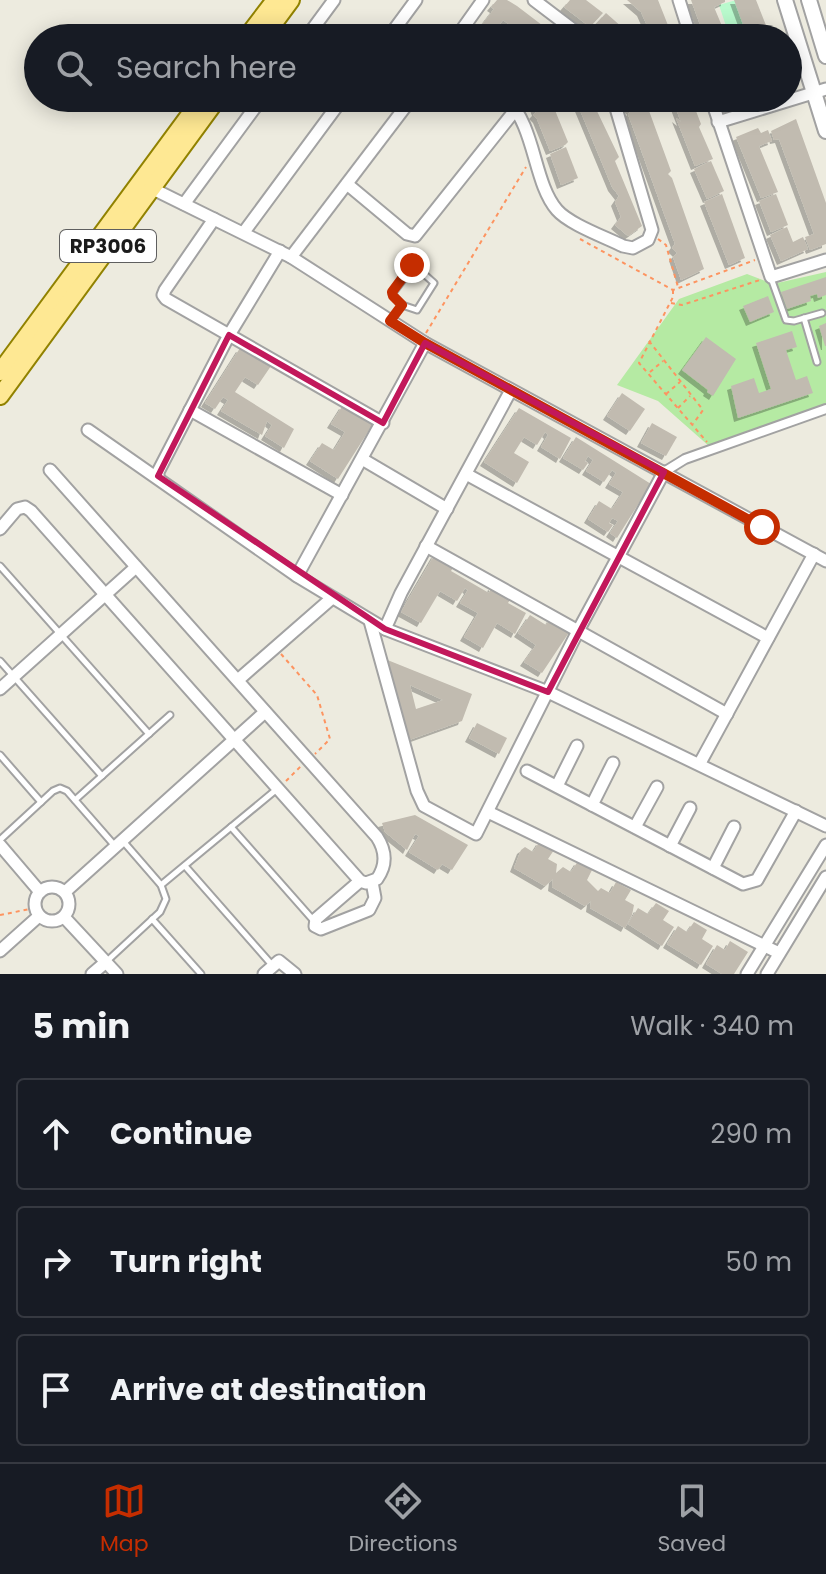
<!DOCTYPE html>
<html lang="en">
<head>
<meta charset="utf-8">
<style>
	body { margin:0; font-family:Poppins,sans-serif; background:#20242c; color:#f1f3f6 }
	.stop { position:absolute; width:24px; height:24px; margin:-18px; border:6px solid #c52d00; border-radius:50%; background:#fff }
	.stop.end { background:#c52d00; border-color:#fff; box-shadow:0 2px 8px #0008 }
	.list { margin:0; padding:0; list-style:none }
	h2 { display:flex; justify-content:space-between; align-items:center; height:104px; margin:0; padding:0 32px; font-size:34px }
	h2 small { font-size:26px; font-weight:400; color:#9ea1a6 }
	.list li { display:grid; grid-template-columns:52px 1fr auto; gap:24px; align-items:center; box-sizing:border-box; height:112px; margin:0 16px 16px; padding:0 16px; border:2px solid #363941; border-radius:8px }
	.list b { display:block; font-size:30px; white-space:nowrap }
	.list em { font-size:26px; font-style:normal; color:#9ea1a6 }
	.icon { flex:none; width:44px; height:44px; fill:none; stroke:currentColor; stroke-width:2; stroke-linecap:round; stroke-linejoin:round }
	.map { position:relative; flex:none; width:826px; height:974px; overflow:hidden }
	.search { position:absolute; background:#171b24; box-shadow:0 4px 20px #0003; left:24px; right:24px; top:24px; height:88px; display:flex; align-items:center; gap:20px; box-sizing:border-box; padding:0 28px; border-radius:44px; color:#9ea1a6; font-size:30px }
	.sheet { height:488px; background:#171b24 }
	nav { display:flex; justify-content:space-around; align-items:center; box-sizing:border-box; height:112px; border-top:2px solid #363941; background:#171b24; font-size:22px; color:#9ea1a6 }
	nav a { display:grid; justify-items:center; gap:4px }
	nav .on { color:#c52d00 }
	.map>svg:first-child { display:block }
</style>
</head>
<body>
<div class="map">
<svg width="826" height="974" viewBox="0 0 826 974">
	<defs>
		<filter id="shadow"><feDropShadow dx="-4" dy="4" stdDeviation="0" flood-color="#0004"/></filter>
	</defs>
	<rect width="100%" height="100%" fill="#edebdf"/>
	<!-- grass -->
	<polygon fill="#b5eaa3" points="826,272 826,408 710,447 658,401 617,385 679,299 747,274 773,284"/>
	<!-- park -->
	<polygon fill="#b9facd" points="736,0 752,38 730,38 719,5"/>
	<!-- building -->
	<g fill="#c1bbb0" fill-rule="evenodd" filter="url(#shadow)">
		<polygon points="497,0 507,0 517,6 559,38 527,38 520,33 526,26 524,24 518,31 503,20 489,38 472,38 494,9 491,7"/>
		<polygon points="570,0 586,0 603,13 590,27 564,7"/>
		<polygon points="627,0 658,0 673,38 650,38 653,34 649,30 641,12"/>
		<polygon points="691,0 725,0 725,2 714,7 727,38 705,38"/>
		<polygon points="734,0 756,0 771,38 748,38"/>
		<polygon points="606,13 623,28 627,38 605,38 593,27"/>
		<polygon points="526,98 550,98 568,142 565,145 550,151 537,119 533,115 536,112 532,101 528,102"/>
		<polygon points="575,98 598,98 600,104 596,109 619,157 615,161 642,226 628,236 615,225 621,217 615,202 619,196 612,187"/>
		<polygon points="625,98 647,98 649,104 644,110 648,108 671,171 668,174 672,178 704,269 681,280 673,257 677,253 672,248 675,244 628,114 631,111 622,101"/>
		<polygon points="672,98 691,98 701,124 699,127 713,159 695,166 676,118 681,122"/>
		<polygon points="728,98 754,98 732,107"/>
		<polygon points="796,119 826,203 826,244 810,250 805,237 814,234 779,139 774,140 771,131"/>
		<polygon points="758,128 761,133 768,130 772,141 759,146 778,192 761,198 736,137"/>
		<polygon points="566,147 578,178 561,185 550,154"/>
		<polygon points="711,161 724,191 707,199 694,169"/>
		<polygon points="722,194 745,258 729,265 704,202"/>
		<polygon points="776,194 788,225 771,232 759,201"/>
		<polygon points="787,227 793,242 803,237 808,249 781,261 770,235"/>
		<polygon points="826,277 826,295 818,298 817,294 810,296 811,301 787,309 781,292"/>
		<polygon points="768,296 774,312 750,322 743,306"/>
		<polygon points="826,323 826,346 825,346 819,326"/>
		<polygon points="792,331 797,347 786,350 796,380 807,376 813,393 738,418 731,386 754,378 759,393 771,389 756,343"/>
		<polygon points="706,337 736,359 713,396 707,392 708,390 682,370"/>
		<polygon points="240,348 271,366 258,385 245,377 235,392 294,429 284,448 265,436 272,425 267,421 262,435 221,411 228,400 223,397 215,409 205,403"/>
		<polygon points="622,393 645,409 630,431 607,416"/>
		<polygon points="343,405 373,424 338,479 310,461 322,443 334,450 345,432 331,424"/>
		<polygon points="519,408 571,438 560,459 541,447 548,435 545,432 537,445 524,437 514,453 529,462 517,483 484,462"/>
		<polygon points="652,423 677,437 666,456 641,443"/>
		<polygon points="576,437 651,484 617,538 610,533 618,521 612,518 609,523 613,525 608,532 588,519 599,501 612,509 623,492 609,484 616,473 612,470 604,482 586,471 593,460 588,456 585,461 588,463 583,470 563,458"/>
		<polygon points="435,554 454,566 451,571 489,593 492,586 511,598 508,603 526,613 515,634 497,623 483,648 464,637 478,613 460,603 468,590 465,588 457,601 440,591 421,623 401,612"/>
		<polygon points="530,615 546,625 551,618 570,631 542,673 524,662 536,645 518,633"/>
		<path d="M385,659L472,694L462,721L409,740ZM410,685L443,700L416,709Z"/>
		<polygon points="477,723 507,738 499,754 469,738"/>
		<polygon points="415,815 468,845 452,870 442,864 438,870 409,852 419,836 415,834 407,850 385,832 382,823"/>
		<polygon points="540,841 554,850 548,859 557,864 556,873 563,867 571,872 578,861 592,870 587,880 598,891 601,888 610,893 616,882 631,890 625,900 634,905 632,915 625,928 590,908 591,901 585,906 552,887 553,879 545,886 514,868 521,850 525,847 533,852"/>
		<polygon points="656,903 669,911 663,920 674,927 662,946 628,924 638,908 648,914"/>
		<polygon points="694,922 707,930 702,939 713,946 701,965 667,944 678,926 687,932"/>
		<polygon points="730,941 748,952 734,974 722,974 706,964 717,945 725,950"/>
	</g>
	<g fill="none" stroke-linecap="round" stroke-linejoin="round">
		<defs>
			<g id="service">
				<polygon points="414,265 434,283 417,310 402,305 392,294"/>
				<polyline points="771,278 786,320 794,321 822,313"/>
				<polyline points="804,318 817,362"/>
				<polyline points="391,320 402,305"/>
				<polyline points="0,566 149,734"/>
				<polyline points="0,661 102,776"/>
				<polyline points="0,755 41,802"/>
				<polyline points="75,800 170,715"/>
				<polyline points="231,827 314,921"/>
				<polyline points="0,840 53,791 60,788 67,791 115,846"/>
				<polyline points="185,866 272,965"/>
				<polyline points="161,885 277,789"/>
				<polyline points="152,919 201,974"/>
				<polyline points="107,961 160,912 166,899 161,885 122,840"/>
			</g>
			<polyline id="pedestrian" points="664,472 685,459 826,409"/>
			<g id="minor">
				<polyline points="534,0 584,38"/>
				<polyline points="679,0 691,38"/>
				<polyline points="306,38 334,0"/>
				<polyline points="388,38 416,0"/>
				<polyline points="456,38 483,0"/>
				<path d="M506,98C536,127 533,182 557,210C569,224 605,237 623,246L633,248L648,240L652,230L613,98"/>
				<polyline points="711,98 771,277 826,260"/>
				<polyline points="718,122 826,89"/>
				<polyline points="347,184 407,234 415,236 516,109"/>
				<polyline points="147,186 291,257 425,343 826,561"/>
				<polyline points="184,204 262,98"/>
				<polyline points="214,219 165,290 163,295 166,299 383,423"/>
				<polyline points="244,232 343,98"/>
				<polyline points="291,257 412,98"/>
				<polyline points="190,410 342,495"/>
				<polyline points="88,430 297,576 385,629 548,692 826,826"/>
				<polyline points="362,459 447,509"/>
				<polyline points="466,474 768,638"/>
				<polyline points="158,476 158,472 229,335 280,251"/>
				<path d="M0,529L17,509L25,507L31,511L360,881L366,883L377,879C387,865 386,851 377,837L50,470"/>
				<polyline points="426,546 727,714"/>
				<polyline points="297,576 425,343"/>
				<polyline points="370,621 417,791 424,806 476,834 578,631 664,472"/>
				<polyline points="385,629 401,593 511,390"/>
				<polyline points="238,680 332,598"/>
				<polyline points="0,689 136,567"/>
				<polyline points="700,763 814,554"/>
				<polyline points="527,771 743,884 757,880 796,811"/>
				<polyline points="557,786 577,746"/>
				<polyline points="592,805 613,763"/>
				<polyline points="488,812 779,953"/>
				<polyline points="635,827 657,787"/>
				<polyline points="0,845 40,892"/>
				<polyline points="670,846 690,808"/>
				<polyline points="713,868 734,827"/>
				<polyline points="360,881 316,919 315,926 321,929 369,910 375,898 372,882"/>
				<circle cx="52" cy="904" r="17"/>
				<polyline points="65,892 265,712"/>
				<polyline points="64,917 117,974"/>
				<polyline points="0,951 39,916"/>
				<polyline points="92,974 106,962"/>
				<polyline points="264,974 279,961 295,974"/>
				<polyline points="747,974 826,845"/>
				<polyline points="767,974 826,877"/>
			</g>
			<g id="tertiary">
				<polyline points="785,0 826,131"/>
				<polyline points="809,0 826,56"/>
			</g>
			<g id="primary">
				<polyline points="246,38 275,0"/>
				<polyline points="263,38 291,0"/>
				<polyline points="0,372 202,98"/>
				<polyline points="0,396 218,98"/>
			</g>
		</defs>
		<!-- service casing -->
		<use href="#service" stroke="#a2a2a2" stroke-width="9"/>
		<!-- pedestrian casing -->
		<use href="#pedestrian" stroke="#a2a2a2" stroke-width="12"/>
		<!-- minor casing -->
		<use href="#minor" stroke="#a2a2a2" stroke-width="15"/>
		<!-- tertiary casing -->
		<use href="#tertiary" stroke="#a2a2a2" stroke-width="18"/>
		<!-- primary casing -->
		<use href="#primary" stroke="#918200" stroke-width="20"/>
		<!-- path -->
		<g stroke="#fd9460" stroke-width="2" stroke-dasharray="4 4" stroke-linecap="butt">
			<polyline points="580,239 673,290 755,260"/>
			<polyline points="658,239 666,245 678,287"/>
			<polyline points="673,290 673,297 639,363 707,442"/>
			<polyline points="671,303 682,305 760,280"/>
			<polyline points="426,333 526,167"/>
			<polyline points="649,341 703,410 693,424"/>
			<polyline points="650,372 663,361"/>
			<polyline points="666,394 680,382"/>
			<polyline points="678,408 690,396"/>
			<polyline points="281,654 317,695 330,739 315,754"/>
			<polyline points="286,781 301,766"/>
			<polyline points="0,915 30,909"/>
		</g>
		<!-- service -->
		<use href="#service" stroke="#fff" stroke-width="5"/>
		<!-- pedestrian -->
		<use href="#pedestrian" stroke="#fff" stroke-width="8"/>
		<!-- minor -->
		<use href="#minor" stroke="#fff" stroke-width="11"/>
		<!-- tertiary -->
		<use href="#tertiary" stroke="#fff" stroke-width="14"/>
		<!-- primary -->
		<use href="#primary" stroke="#fee893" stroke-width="16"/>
	</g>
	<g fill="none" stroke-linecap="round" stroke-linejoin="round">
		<!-- route -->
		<polyline stroke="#c52d00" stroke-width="10" points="412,265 392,292 393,296 402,305 390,321 425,343 762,527"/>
	</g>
	<!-- marked area -->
	<path fill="none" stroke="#c2185b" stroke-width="6" stroke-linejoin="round" d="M229,335L383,423L425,343L664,472L548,692L385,629L158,476Z"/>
	<g text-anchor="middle" stroke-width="6" stroke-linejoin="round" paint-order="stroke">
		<!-- shield labels -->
		<rect fill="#fff" stroke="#5f5f5f" stroke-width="2" x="60" y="230" width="96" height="32" rx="6"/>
		<g font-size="20" font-weight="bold" fill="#1b1b1b">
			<text x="108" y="253">RP3006</text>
		</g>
	</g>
</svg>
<div class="stop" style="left:762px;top:527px"></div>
<div class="stop end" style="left:412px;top:265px"></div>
<div class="search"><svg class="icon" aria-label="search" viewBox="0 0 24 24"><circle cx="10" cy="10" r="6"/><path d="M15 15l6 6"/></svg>Search here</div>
</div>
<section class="sheet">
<h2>5 min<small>Walk · 340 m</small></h2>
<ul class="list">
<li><svg class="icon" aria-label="ahead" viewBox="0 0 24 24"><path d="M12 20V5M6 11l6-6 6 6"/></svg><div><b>Continue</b></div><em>290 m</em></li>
<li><svg class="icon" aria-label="right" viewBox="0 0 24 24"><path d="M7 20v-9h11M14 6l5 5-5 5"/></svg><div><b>Turn right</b></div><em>50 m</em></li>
<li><svg class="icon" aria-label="arrive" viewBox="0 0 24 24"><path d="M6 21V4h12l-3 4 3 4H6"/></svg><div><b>Arrive at destination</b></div></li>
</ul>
</section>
<nav>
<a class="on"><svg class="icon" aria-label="map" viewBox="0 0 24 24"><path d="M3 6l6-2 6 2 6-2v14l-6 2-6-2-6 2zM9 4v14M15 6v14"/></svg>Map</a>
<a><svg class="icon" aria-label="directions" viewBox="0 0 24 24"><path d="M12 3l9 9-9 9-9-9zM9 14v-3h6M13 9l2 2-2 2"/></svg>Directions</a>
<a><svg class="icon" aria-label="saved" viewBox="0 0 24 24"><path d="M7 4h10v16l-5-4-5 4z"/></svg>Saved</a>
</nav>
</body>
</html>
